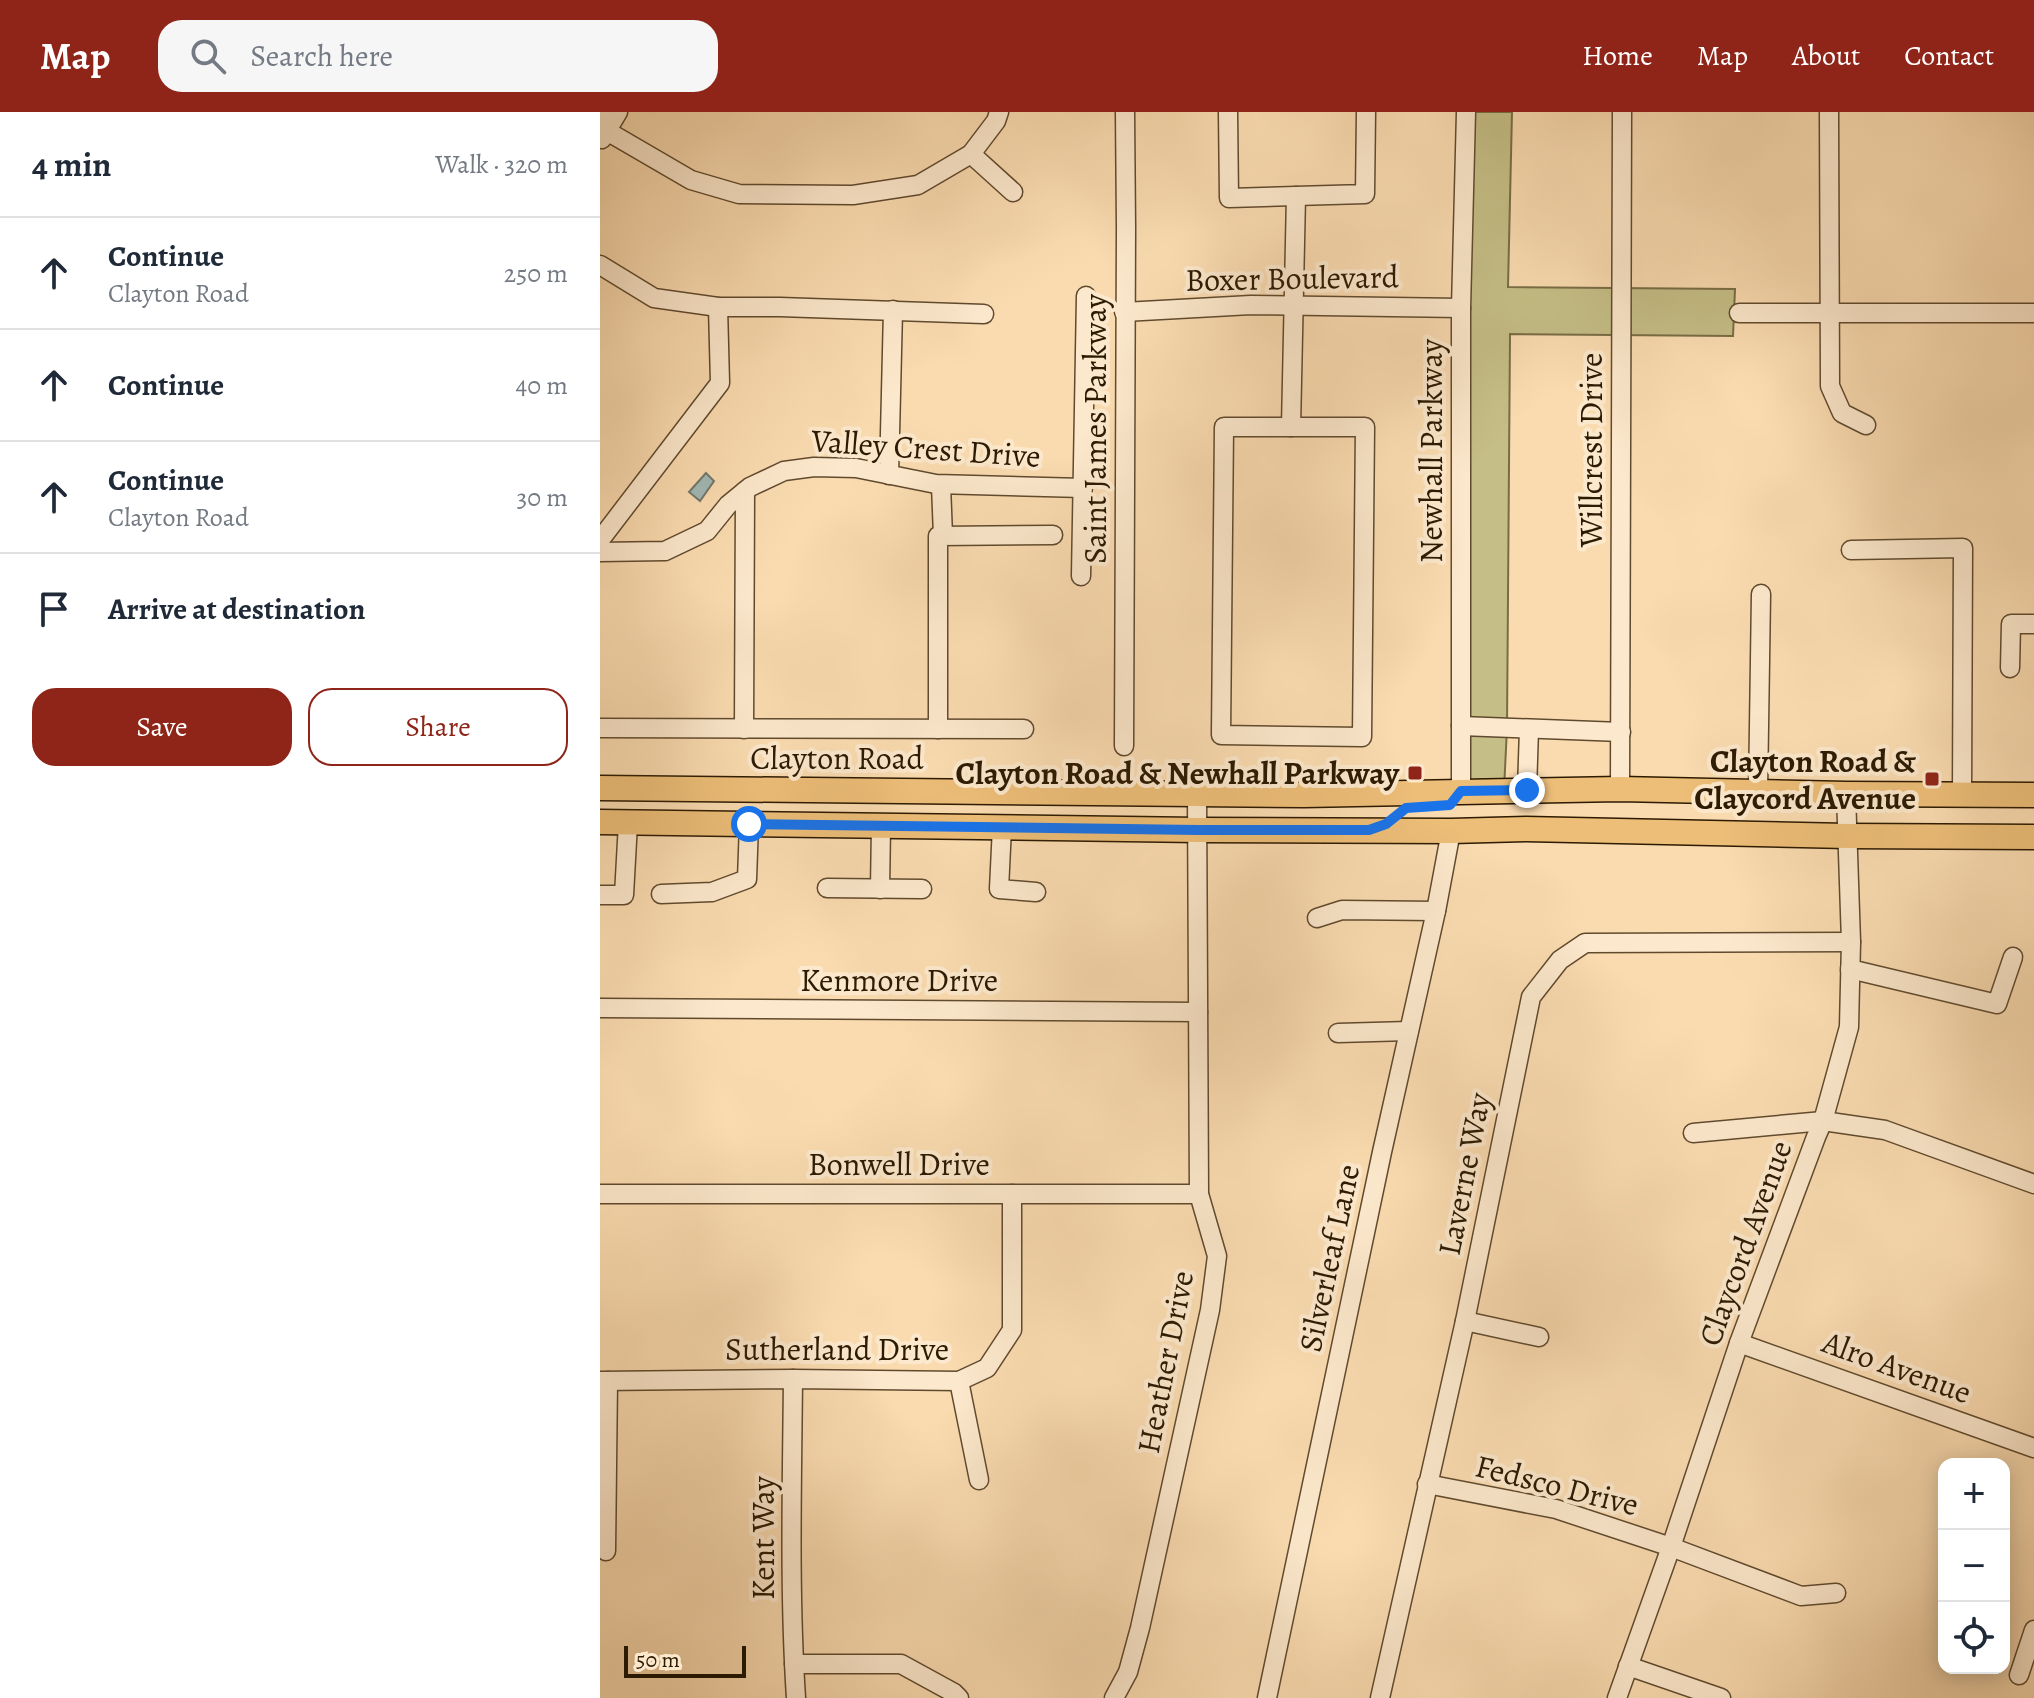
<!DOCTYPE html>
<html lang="en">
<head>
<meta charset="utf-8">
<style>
	body { margin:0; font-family:Alegreya,serif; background:#f6f6f7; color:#1f2937 }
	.controls { position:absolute; right:24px; bottom:24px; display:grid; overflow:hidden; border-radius:16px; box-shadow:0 4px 20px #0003 }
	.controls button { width:72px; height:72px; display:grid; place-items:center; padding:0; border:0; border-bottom:2px solid #e0e1e3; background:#fff; color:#1f2937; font:40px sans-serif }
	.scale { position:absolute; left:24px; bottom:20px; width:122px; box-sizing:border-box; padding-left:8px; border:4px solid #2c1a02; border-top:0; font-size:22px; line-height:28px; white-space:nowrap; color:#2c1a02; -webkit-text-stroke:6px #fce8cc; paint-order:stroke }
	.stop { position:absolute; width:24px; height:24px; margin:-18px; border:6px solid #1a73e8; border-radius:50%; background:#fff }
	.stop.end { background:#1a73e8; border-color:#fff; box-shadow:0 2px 8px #0008 }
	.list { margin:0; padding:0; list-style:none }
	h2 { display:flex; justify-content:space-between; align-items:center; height:104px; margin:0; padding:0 32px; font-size:34px }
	h2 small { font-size:26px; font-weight:400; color:#747a83 }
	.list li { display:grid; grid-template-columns:52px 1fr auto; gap:24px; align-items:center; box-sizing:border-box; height:112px; padding:0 32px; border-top:2px solid #e0e1e3 }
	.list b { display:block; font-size:30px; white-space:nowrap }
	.list p { margin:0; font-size:26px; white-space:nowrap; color:#747a83 }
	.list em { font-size:26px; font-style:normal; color:#747a83 }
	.actions { display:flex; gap:16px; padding:24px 32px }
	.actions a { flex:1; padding:18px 0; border:2px solid #8f2418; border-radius:24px; text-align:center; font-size:28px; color:#8f2418 }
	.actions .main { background:#8f2418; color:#fff }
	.icon { flex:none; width:44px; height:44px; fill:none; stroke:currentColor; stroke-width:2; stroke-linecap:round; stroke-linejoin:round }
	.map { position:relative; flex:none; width:1434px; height:1586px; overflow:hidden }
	header { display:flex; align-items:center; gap:48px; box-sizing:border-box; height:112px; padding:0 40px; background:#8f2418; color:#fff }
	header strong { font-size:38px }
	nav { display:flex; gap:44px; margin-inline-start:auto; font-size:28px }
	.search { width:560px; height:72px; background:#f6f6f7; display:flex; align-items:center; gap:20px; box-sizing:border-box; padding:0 28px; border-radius:24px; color:#747a83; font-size:30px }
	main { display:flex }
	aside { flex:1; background:#fff }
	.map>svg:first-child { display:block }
</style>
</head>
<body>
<header>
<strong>Map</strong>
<div class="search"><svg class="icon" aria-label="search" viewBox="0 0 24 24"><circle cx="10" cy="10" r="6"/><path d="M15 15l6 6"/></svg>Search here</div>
<nav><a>Home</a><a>Map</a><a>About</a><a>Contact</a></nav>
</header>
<main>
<aside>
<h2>4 min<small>Walk · 320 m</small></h2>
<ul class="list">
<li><svg class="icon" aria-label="ahead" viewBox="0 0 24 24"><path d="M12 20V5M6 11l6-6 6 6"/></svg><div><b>Continue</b><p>Clayton Road</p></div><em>250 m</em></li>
<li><svg class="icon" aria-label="ahead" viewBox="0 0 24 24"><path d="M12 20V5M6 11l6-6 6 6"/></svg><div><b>Continue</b></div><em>40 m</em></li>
<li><svg class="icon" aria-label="ahead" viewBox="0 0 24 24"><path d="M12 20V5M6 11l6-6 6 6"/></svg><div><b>Continue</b><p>Clayton Road</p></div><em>30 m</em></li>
<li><svg class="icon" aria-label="arrive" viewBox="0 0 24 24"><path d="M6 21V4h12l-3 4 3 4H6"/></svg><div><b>Arrive at destination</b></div></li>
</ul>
<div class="actions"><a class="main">Save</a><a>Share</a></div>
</aside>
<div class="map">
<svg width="1434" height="1586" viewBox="0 0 1434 1586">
	<rect width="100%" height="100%" fill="#fadbb0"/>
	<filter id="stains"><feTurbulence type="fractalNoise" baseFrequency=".0025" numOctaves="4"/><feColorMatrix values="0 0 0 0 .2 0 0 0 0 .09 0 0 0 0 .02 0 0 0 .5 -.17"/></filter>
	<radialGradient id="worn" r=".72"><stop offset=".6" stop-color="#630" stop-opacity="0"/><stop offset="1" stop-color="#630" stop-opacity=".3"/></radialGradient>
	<!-- green -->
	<polygon fill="#c5be86" stroke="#786c44" stroke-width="2" points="866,0 912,0 908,175 1135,177 1133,224 910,222 907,616 904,678 861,679"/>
	<!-- water -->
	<polygon fill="#a1b9b5" stroke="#72796d" stroke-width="2" points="106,361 114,369 100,389 89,380"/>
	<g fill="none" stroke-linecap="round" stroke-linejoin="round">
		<defs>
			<g id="minor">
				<polyline points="628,0 629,86 765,82 766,0"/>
				<polyline points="1229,0 1230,274 1242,301 1266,313"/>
				<polyline points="0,1 0,0"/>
				<polyline points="0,15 91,68 139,82 253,83 318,73 371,42 396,9 399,0"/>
				<polyline points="2,27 18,0"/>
				<polyline points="371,42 413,80"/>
				<polyline points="0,153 54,186 118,195 180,195 384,202"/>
				<polyline points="524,200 651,193 861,196"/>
				<polyline points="1139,201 1434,201"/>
				<polygon points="624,315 765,315 762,625 621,623"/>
				<polyline points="691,315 696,84"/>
				<polyline points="289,363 293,198"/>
				<polyline points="341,373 343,424"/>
				<polyline points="0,428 120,271 118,195"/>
				<polyline points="1251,438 1363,436 1362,683"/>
				<polyline points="0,440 65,439 107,419 128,393 150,375 184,359 214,355 256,356 336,372 483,376"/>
				<polyline points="481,464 486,184"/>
				<polyline points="1410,556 1411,512 1434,512"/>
				<polyline points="861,614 1021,620"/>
				<polyline points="0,616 424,617"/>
				<polyline points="144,617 145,379"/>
				<polyline points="338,617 338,424 453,423"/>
				<polyline points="524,634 526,116 525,0"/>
				<polyline points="1020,677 1022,0"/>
				<polyline points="927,678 929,617"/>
				<polyline points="861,679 861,196 866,0"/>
				<polyline points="1158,680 1161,482"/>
				<polyline points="402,715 399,777 436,780"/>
				<polyline points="227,776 322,777"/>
				<polyline points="280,777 281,714"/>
				<polyline points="61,782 112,780 147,767 149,712"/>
				<polyline points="0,783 24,783 28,711"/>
				<polyline points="717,806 742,798 836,799"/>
				<polyline points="1250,857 1397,892 1413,845"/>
				<polyline points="0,896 598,900"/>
				<polyline points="738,921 809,919"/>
				<polyline points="1093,1021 1223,1009 1285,1018 1434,1072"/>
				<polyline points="0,1082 599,1082"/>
				<polyline points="865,1209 939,1225"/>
				<polyline points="1139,1231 1434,1336"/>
				<path d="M193,1267C192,1373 189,1480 196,1586"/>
				<polyline points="0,1269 193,1267 359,1269 387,1256 412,1218 412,1082"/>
				<polyline points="359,1269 379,1368"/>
				<polyline points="827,1372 956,1397 1071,1435 1201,1484 1236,1481"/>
				<polyline points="6,1439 8,1269"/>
				<polyline points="194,1552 301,1552 354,1581 359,1586"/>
				<polyline points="1028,1554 1121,1586"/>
				<polyline points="1419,1563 1434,1518"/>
				<polyline points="514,1586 528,1560 540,1516 610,1198 617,1144 599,1082 597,680"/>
				<polyline points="667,1586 782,1040 836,799 851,719"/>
				<polyline points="780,1586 865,1209 931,885 960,848 985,831 1251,830"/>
				<polyline points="1017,1586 1071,1435 1139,1231 1216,1025 1223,1009 1249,915 1251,830 1246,682"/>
			</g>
			<g id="major">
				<polyline points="0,676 704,683 1020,677 1246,682 1434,683"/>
				<polyline points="0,710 598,718 851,719 926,717 1247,724 1434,725"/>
			</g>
		</defs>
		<!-- minor casing -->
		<use href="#minor" stroke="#604a2e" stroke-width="21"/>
		<!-- major casing -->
		<use href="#major" stroke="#2c1a02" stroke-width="27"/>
		<!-- minor -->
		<use href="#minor" stroke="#fce8cc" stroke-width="18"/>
		<!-- major -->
		<use href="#major" stroke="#edbe78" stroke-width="24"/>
	</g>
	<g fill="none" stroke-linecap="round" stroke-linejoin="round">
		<!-- route -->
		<polyline stroke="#1a73e8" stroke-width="10" points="149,712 598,718 769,718 786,712 806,696 850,693 861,679 927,678"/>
	</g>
	<!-- markers -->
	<g fill="#8f2418" stroke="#fce8cc" stroke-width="3">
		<rect x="807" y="653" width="16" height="16" rx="4"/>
		<rect x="1324" y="659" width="16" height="16" rx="4"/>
	</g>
	<g text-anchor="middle" stroke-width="8" stroke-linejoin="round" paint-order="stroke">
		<!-- street labels -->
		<g font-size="32" fill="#2c1a02" stroke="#fce8cc">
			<text transform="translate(692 166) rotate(-1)" y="11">Boxer Boulevard</text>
			<text transform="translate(495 317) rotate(-90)" y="11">Saint James Parkway</text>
			<text transform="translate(326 336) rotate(4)" y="11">Valley Crest Drive</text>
			<text transform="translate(991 338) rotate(-90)" y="11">Willcrest Drive</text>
			<text transform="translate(831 339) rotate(-90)" y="11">Newhall Parkway</text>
			<text x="237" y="657">Clayton Road</text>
			<text x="299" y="879">Kenmore Drive</text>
			<text x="299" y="1063">Bonwell Drive</text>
			<text transform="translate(864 1062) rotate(-79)" y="11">Laverne Way</text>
			<text transform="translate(1145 1131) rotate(-70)" y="11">Claycord Avenue</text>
			<text transform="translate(729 1146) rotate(-78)" y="11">Silverleaf Lane</text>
			<text x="237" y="1248">Sutherland Drive</text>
			<text transform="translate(565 1250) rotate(-79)" y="11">Heather Drive</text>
			<text transform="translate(1297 1255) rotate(20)" y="11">Alro Avenue</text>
			<text transform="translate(957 1373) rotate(14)" y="11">Fedsco Drive</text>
			<text transform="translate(163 1426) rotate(-90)" y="11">Kent Way</text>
		</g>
		<!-- poi labels -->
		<g font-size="32" font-weight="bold" fill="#2c1a02" stroke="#fce8cc" text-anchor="end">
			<text x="1316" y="660">Clayton Road &amp;<tspan x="1316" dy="37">Claycord Avenue</tspan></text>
			<text x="799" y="672">Clayton Road &amp; Newhall Parkway</text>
		</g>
	</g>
	<rect width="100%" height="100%" filter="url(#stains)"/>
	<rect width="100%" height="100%" fill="url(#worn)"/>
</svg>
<div class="controls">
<button>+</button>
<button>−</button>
<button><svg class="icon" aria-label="locate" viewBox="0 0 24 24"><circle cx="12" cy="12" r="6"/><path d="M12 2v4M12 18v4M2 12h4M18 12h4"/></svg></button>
</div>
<div class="scale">50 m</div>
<div class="stop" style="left:149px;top:712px"></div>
<div class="stop end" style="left:927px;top:678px"></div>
</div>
</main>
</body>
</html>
